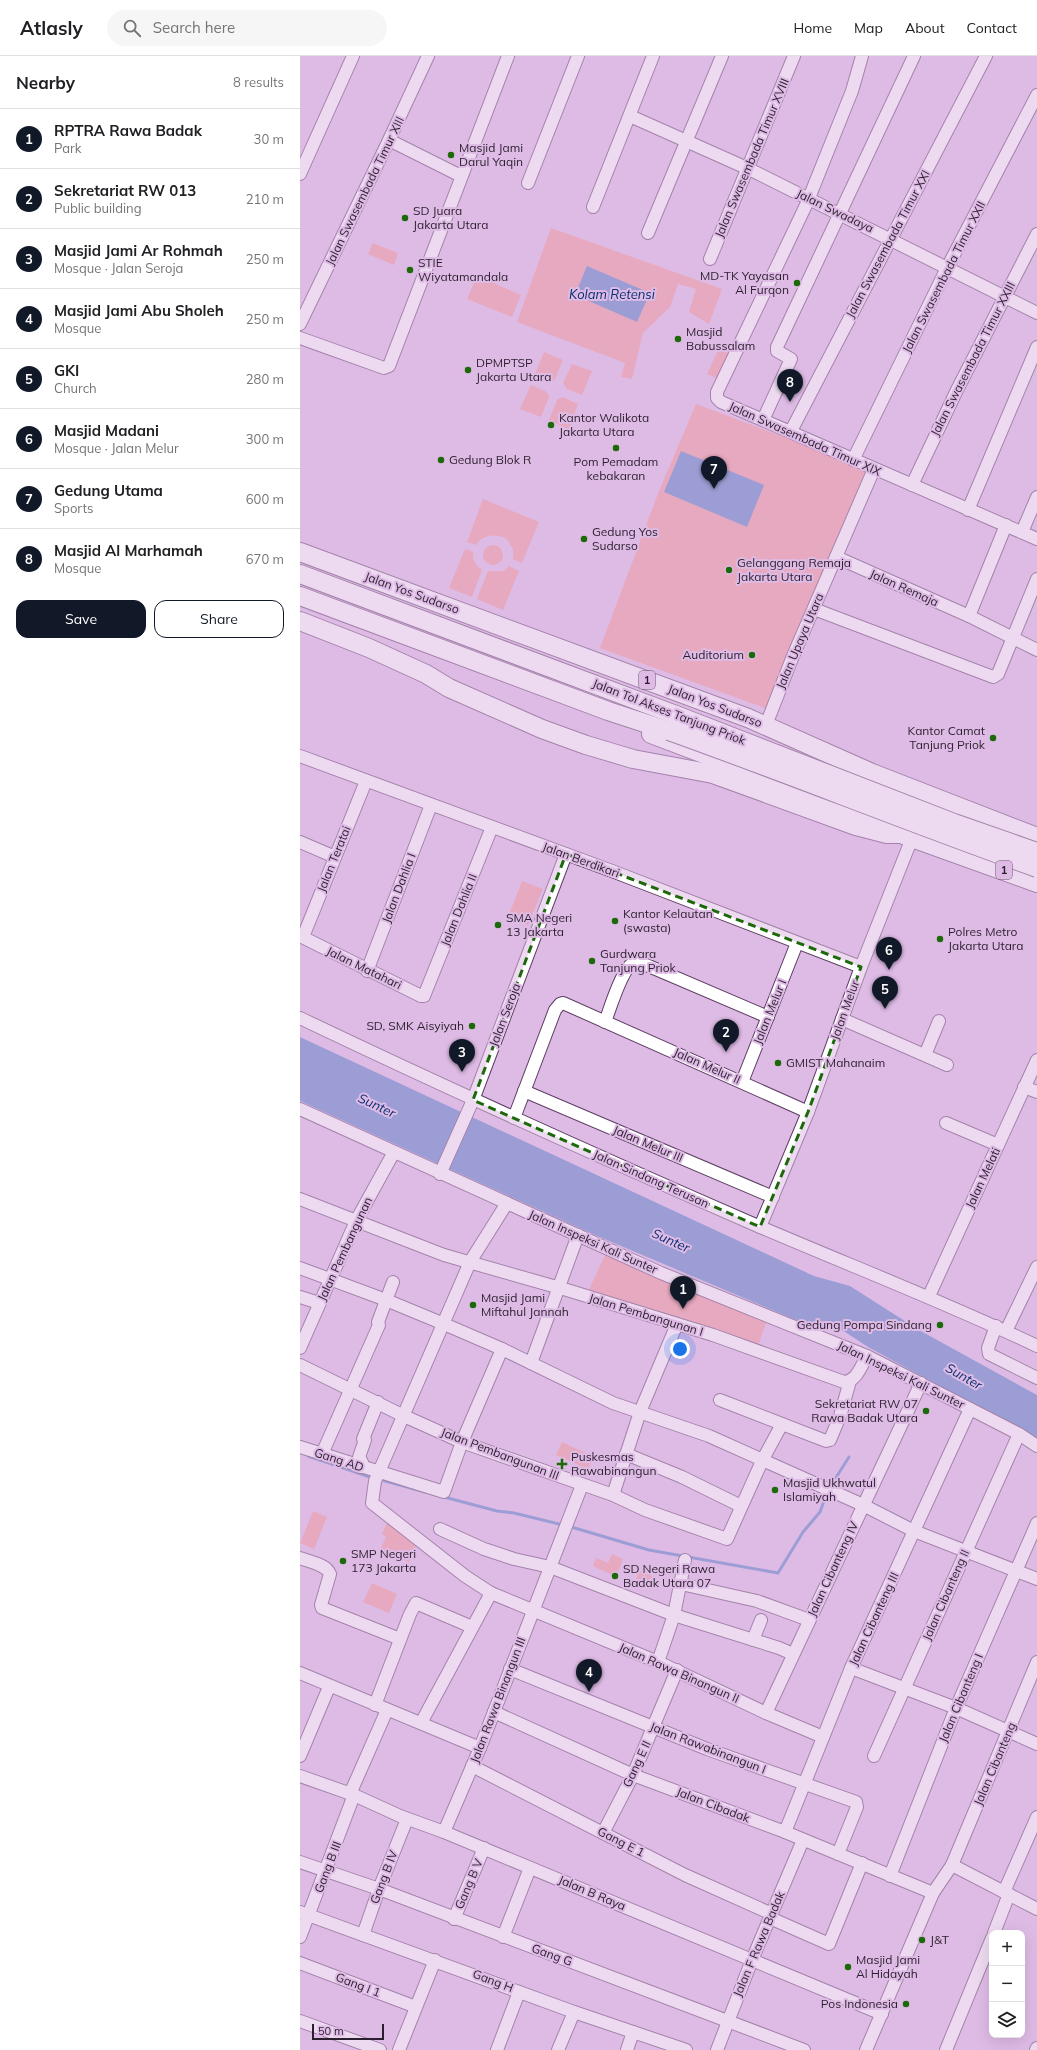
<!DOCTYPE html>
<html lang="en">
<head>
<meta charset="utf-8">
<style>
	body { margin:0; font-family:Mulish,sans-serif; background:#f6f6f6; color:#202124 }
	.controls { position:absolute; right:12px; bottom:12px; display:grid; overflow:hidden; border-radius:8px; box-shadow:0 4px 16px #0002 }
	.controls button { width:36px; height:36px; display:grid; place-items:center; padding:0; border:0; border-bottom:1px solid #e0e0e0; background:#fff; color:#202124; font:20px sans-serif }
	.scale { position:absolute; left:12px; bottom:10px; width:72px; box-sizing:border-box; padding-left:4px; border:2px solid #2b1e2e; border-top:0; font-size:11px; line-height:14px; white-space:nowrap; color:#2b1e2e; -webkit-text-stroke:3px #debbe5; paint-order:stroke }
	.you { position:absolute; left:380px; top:1293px; width:14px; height:14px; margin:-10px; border:3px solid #fff; border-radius:50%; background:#1a73e8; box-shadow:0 0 0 6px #1a73e833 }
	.badge { display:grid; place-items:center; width:26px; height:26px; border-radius:50%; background:#111827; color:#fff; font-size:13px; font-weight:700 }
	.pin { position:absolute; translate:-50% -33px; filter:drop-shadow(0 1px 2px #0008) }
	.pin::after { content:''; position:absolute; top:21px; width:14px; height:12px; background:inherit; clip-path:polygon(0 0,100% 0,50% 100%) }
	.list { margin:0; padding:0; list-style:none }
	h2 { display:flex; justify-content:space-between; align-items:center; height:52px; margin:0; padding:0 16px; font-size:17px }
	h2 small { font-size:13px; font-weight:400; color:#757577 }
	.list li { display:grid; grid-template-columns:26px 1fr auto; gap:12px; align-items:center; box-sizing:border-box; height:60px; padding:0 16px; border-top:1px solid #e0e0e0 }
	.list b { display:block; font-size:15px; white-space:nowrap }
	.list p { margin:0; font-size:13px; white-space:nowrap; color:#757577 }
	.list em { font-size:13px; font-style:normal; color:#757577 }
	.actions { display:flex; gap:8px; padding:12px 16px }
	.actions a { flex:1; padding:9px 0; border:1px solid #111827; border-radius:12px; text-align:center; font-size:14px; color:#111827 }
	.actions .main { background:#111827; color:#fff }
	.icon { flex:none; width:22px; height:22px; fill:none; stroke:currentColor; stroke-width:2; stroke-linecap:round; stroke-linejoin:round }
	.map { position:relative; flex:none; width:737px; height:1994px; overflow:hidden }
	header { display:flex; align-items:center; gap:24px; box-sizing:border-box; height:56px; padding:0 20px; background:#fff; border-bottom:1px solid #e0e0e0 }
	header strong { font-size:19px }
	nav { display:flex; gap:22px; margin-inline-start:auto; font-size:14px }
	.search { width:280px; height:36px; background:#f6f6f6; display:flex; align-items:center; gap:10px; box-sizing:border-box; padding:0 14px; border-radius:22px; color:#757577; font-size:15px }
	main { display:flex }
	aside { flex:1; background:#fff }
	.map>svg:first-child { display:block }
</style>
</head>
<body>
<header>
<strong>Atlasly</strong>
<div class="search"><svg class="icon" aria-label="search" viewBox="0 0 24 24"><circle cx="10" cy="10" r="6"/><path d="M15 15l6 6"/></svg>Search here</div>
<nav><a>Home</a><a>Map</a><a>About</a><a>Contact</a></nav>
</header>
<main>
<aside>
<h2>Nearby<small>8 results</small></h2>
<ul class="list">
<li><span class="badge">1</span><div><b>RPTRA Rawa Badak</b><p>Park</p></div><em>30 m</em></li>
<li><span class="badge">2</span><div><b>Sekretariat RW 013</b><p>Public building</p></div><em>210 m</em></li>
<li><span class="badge">3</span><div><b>Masjid Jami Ar Rohmah</b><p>Mosque · Jalan Seroja</p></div><em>250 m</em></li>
<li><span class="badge">4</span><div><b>Masjid Jami Abu Sholeh</b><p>Mosque</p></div><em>250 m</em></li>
<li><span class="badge">5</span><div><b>GKI</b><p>Church</p></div><em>280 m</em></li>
<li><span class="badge">6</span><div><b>Masjid Madani</b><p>Mosque · Jalan Melur</p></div><em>300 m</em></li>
<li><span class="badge">7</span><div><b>Gedung Utama</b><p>Sports</p></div><em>600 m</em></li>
<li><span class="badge">8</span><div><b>Masjid Al Marhamah</b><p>Mosque</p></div><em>670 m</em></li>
</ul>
<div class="actions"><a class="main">Save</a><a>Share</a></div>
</aside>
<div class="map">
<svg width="737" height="1994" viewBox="0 0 737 1994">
	<rect width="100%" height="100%" fill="#debbe5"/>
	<!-- green -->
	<g fill="#f19291">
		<polygon points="251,172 422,233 409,268 389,256 396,233 378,228 370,251 343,277 332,323 321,321 325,307 217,266"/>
		<polygon points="73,187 98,197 94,209 68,198"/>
		<polygon points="177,220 221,239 212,261 167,243"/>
		<polygon points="419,292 431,298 419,323 407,318"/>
		<polygon points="244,296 263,304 255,323 249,327 234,320"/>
		<polygon points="272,308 292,315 282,339 267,333 263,327"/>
		<polygon points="231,329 247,336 249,341 241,361 220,353"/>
		<polygon points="262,341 278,348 269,374 249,364 257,344"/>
		<polygon points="396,348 570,413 470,654 300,592 359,435"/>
		<path d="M183,443L239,466L222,507L213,503V493L206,482C195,478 183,478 176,489L167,486Z"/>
		<circle cx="193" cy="499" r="10"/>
		<path d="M165,493L173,496C172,504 176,509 182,514L172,541L149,532Z"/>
		<polygon points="209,510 219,515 203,554 177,543 188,515 204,515"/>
		<polygon points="222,825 243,833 228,869 208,861"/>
		<polygon points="307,1195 466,1267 457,1293 287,1238"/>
		<polygon points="262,1386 294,1401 288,1413 256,1399"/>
		<polygon points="13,1455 27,1461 14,1493 0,1487"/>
		<polygon points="87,1467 118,1486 109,1506 80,1494 86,1481 82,1478"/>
		<polygon points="312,1498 323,1503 316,1521 293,1510 296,1502 308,1507"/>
		<polygon points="339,1515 352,1520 348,1531 335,1526"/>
		<polygon points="72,1527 97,1538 89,1557 63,1546"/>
	</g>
	<!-- water -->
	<g fill="#4f79c4">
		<polygon points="287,210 350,237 337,266 275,239"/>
		<polygon points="381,395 464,429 447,471 364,436"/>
		<polygon points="0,981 514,1220 550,1230 619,1274 737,1339 737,1383 568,1291 539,1272 503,1267 295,1179 0,1045"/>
	</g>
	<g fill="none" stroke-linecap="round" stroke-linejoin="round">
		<!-- stream -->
		<g stroke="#4f79c4" stroke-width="3">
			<polyline points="8,1400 73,1422"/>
			<polyline points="78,1423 125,1436"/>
			<polyline points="530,1431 549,1401"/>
			<polyline points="144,1441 197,1455 214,1457 263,1469"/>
			<polyline points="268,1470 349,1494 478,1517 503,1476 520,1456 527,1437"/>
		</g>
		<defs>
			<g id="minor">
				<polyline points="562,0 552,35 507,147 417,336 417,342 421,346 458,362 737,483"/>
				<polyline points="330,60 449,113 737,257"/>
				<polyline points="89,84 161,120"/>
				<polyline points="0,118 53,0"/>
				<polyline points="228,127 278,0"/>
				<polyline points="293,151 353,0"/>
				<polyline points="348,177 422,0"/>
				<polyline points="410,203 494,0"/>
				<polyline points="0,268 89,84 128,0"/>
				<polyline points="0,282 84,312 89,310 208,0"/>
				<polyline points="463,364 491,303 477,295 477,291 614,0"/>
				<polyline points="491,375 686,0"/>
				<polyline points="553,404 647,212 737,39"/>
				<polyline points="612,429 656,336 737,178"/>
				<polyline points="668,454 737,291"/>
				<polyline points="722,476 737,441"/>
				<polyline points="536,501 669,560 737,594"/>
				<polyline points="514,553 693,621 698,618 737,523"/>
				<polyline points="669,560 706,469"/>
				<polyline points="466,669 493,600 574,413"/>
				<polyline points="0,700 312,815 561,911"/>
				<polyline points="0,786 35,801"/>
				<polyline points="0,880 121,940 124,940 192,771"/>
				<polyline points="3,881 66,725"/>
				<polyline points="67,915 131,749"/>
				<path d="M0,962C151,1034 304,1103 458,1170C551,1210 645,1246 737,1290"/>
				<polyline points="542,963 647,1009"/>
				<path d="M305,966C310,953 323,907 337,905L468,961"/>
				<polyline points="625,999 639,965"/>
				<polyline points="442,1026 497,887"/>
				<polyline points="724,1031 737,1036"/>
				<polyline points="224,1035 473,1141"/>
				<polyline points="0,1053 361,1217 567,1300 719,1378 737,1390"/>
				<polyline points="214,1062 255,954 260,948 263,947 508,1056"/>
				<polyline points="646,1067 698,1089"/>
				<polyline points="140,1118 173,1044 266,798"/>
				<path d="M0,1143L144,1199L267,1234L413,1279L544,1326C557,1325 561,1310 567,1300"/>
				<polyline points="207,1147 170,1206 75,1425 72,1447 165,1520 191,1537 358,1606 466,1657 523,1681"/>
				<polyline points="460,1171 508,1056 561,911 612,782"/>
				<polyline points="0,1212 86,1244 144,1268 202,1293 313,1347 409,1380 563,1449 614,1475 737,1523"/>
				<polyline points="629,1240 737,1004"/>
				<polyline points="0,1241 19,1247"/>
				<polyline points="696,1270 688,1292 689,1298 737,1322"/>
				<polyline points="706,1275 737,1211"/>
				<polyline points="0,1292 56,1165 94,1096"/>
				<polyline points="231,1307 278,1179"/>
				<polyline points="0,1309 104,1360 162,1386 313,1439 345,1454 427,1483 462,1405 482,1368"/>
				<polyline points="420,1344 526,1385 530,1384 540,1360 550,1325"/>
				<polyline points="0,1391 144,1436 162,1386 202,1293"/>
				<polyline points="22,1398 79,1269 78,1266 93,1226"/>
				<polyline points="326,1398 382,1421 441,1450"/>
				<polyline points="60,1411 62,1406 59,1401 65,1384 63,1383 78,1346"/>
				<polyline points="313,1439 340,1356 377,1268"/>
				<polyline points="140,1473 184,1493 214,1503 250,1511 374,1559 479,1592 493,1598"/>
				<path d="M0,1502C10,1506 26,1508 30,1518L21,1549L22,1552L100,1583"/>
				<polyline points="381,1528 457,1545 509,1564"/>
				<polyline points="453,1584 461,1564"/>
				<polyline points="358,1606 374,1559 385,1504"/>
				<polyline points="551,1612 656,1652 737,1688"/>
				<polyline points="210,1613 407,1693 556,1746 557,1751 538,1798"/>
				<polyline points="0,1617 180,1692"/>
				<polyline points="75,1649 110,1558 116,1547 172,1571"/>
				<polyline points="194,1656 333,1719 485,1776 633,1837"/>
				<polyline points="466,1657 621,1327"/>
				<polyline points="121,1667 191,1537"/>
				<polyline points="0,1700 29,1631"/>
				<polyline points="574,1700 719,1378"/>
				<polyline points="172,1710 385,1819 472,1858"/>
				<polyline points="0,1720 54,1739 100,1760 144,1776 582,1958"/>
				<polyline points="50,1738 87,1654"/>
				<polyline points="144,1776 180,1692 282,1429"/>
				<polyline points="485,1776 551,1612 670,1353"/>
				<polyline points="303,1777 333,1719 377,1614"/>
				<polyline points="0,1806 79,1833 504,1994"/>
				<polyline points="652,1809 737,1853"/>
				<polyline points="590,1820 656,1652 737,1467"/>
				<polyline points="704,1836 737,1761"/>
				<polyline points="0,1856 274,1956 386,1994"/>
				<polyline points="470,1862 529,1888 562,1807"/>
				<polyline points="154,1863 184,1792"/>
				<polyline points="694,1877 709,1838"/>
				<polyline points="63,1879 79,1833 107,1763"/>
				<polyline points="0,1881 54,1739"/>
				<polyline points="203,1881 230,1812"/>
				<polyline points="0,1907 116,1951"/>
				<polyline points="0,1965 80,1994"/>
				<polyline points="99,1994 135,1904"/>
				<polyline points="197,1994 219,1936"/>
				<polyline points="258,1994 274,1956"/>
				<polyline points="327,1994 333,1976"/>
				<polyline points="417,1994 452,1904 503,1784"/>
				<polyline points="566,1994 633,1837 652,1809 737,1606"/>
				<polyline points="646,1994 692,1882"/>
				<polyline points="736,1994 737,1992"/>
			</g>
			<g id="highway">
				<polyline points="0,496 448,662 572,717 737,781"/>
				<polyline points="0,518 376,659"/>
				<polyline points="0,540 308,655 369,675"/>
				<polyline points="0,565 69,592 126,618 149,632 242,673 286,689 333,703 413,718 556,770 587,778 601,778 737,827"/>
				<polyline points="351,678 578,764 598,776"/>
			</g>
		</defs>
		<!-- minor casing -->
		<use href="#minor" stroke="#5d3e63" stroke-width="14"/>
		<!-- highway casing -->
		<use href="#highway" stroke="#5d3e63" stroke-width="20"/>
		<!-- minor -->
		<use href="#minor" stroke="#fff" stroke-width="12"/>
		<!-- highway -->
		<use href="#highway" stroke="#fff" stroke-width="18"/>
		<defs>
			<g id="highway-bridge">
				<polyline points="376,659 654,767 737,796"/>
				<path d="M369,675C492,719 613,768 737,812"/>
			</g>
		</defs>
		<!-- highway-bridge casing -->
		<use href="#highway-bridge" stroke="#5d3e63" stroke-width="20" stroke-linecap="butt"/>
		<!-- highway-bridge -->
		<use href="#highway-bridge" stroke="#fff" stroke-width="18"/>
	</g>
	<!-- marked area -->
	<path d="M0 0H737V1994H0ZM266,798L561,911L508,1056L460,1171L173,1044Z" fill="#debbe5" fill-opacity=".55" fill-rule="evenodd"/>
	<path fill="none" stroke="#1b6909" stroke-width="3" stroke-dasharray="8 5" stroke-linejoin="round" d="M266,798L561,911L508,1056L460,1171L173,1044Z"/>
	<!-- markers -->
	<g fill="#1b6909" stroke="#debbe5" stroke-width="1.5">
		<circle cx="151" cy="99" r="4"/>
		<circle cx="105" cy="162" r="4"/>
		<circle cx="110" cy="214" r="4"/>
		<circle cx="497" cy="227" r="4"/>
		<circle cx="378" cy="283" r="4"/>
		<circle cx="168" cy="314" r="4"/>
		<circle cx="251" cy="369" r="4"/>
		<circle cx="316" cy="392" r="4"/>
		<circle cx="141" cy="404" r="4"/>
		<circle cx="284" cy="483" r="4"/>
		<circle cx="429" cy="514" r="4"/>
		<circle cx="452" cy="599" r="4"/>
		<circle cx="693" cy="682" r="4"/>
		<circle cx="315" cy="865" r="4"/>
		<circle cx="198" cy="869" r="4"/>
		<circle cx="640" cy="883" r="4"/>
		<circle cx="292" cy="905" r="4"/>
		<circle cx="172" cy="970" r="4"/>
		<circle cx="478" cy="1007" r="4"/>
		<circle cx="173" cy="1249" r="4"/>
		<circle cx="640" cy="1269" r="4"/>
		<circle cx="626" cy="1355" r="4"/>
		<path d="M260 1402h4v4h4v4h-4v4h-4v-4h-4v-4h4z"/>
		<circle cx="475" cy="1434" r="4"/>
		<circle cx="43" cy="1505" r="4"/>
		<circle cx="315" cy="1520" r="4"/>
		<circle cx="622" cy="1884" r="4"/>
		<circle cx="548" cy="1911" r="4"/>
		<circle cx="606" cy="1948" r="4"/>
	</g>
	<g text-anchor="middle" stroke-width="4" stroke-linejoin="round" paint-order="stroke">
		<!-- shield labels -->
		<g fill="#debbe5" stroke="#614d65" stroke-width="1">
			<rect x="339" y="615" width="16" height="18" rx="3"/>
			<rect x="696" y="805" width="16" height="18" rx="3"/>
		</g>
		<g font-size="11" font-weight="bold" fill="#2b1e2e">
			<text x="347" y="628">1</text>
			<text x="704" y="818">1</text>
		</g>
		<!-- poi labels -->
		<g font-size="12" fill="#2b1e2e" stroke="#debbe5" text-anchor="start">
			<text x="159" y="96">Masjid Jami<tspan x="159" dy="14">Darul Yaqin</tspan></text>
			<text x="113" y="159">SD Juara<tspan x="113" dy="14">Jakarta Utara</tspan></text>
			<text x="118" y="211">STIE<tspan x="118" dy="14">Wiyatamandala</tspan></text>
			<text x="489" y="224" text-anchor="end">MD-TK Yayasan<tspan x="489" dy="14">Al Furqon</tspan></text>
			<text x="386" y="280">Masjid<tspan x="386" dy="14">Babussalam</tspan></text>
			<text x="176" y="311">DPMPTSP<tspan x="176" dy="14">Jakarta Utara</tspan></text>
			<text x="259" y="366">Kantor Walikota<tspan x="259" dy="14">Jakarta Utara</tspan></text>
			<text x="149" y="408">Gedung Blok R</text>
			<text x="316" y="410" text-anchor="middle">Pom Pemadam<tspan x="316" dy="14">kebakaran</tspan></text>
			<text x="292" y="480">Gedung Yos<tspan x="292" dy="14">Sudarso</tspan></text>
			<text x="437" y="511">Gelanggang Remaja<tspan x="437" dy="14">Jakarta Utara</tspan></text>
			<text x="444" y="603" text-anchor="end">Auditorium</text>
			<text x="685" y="679" text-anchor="end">Kantor Camat<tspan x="685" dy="14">Tanjung Priok</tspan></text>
			<text x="323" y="862">Kantor Kelautan<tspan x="323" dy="14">(swasta)</tspan></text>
			<text x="206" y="866">SMA Negeri<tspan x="206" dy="14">13 Jakarta</tspan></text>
			<text x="648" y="880">Polres Metro<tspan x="648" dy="14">Jakarta Utara</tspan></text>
			<text x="300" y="902">Gurdwara<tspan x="300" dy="14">Tanjung Priok</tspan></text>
			<text x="164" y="974" text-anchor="end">SD, SMK Aisyiyah</text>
			<text x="486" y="1011">GMIST Mahanaim</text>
			<text x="181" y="1246">Masjid Jami<tspan x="181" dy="14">Miftahul Jannah</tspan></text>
			<text x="632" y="1273" text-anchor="end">Gedung Pompa Sindang</text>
			<text x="618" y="1352" text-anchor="end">Sekretariat RW 07<tspan x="618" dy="14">Rawa Badak Utara</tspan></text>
			<text x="271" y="1405">Puskesmas<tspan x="271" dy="14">Rawabinangun</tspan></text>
			<text x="483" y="1431">Masjid Ukhwatul<tspan x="483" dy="14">Islamiyah</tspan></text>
			<text x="51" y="1502">SMP Negeri<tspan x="51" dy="14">173 Jakarta</tspan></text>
			<text x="323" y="1517">SD Negeri Rawa<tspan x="323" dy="14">Badak Utara 07</tspan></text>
			<text x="630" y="1888">J&amp;T</text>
			<text x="556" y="1908">Masjid Jami<tspan x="556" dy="14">Al Hidayah</tspan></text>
			<text x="598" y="1952" text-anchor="end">Pos Indonesia</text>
		</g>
		<!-- street labels -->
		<g font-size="12" fill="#2b1e2e" stroke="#debbe5">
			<text transform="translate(452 102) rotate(-67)" y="4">Jalan Swasembada Timur XVIII</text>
			<text transform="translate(65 135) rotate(-64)" y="4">Jalan Swasembada Timur XIII</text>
			<text transform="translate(535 155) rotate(26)" y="4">Jalan Swadaya</text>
			<text transform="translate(588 188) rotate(-62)" y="4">Jalan Swasembada Timur XXI</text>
			<text transform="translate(644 221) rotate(-63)" y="4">Jalan Swasembada Timur XXII</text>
			<text transform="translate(673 303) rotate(-63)" y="4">Jalan Swasembada Timur XXIII</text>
			<text transform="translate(505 383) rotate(24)" y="4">Jalan Swasembada Timur XIX</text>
			<text transform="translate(604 532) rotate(24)" y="4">Jalan Remaja</text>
			<text transform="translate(112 537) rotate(20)" y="4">Jalan Yos Sudarso</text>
			<text transform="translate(500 585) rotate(-67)" y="4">Jalan Upaya Utara</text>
			<text transform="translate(415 650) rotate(21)" y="4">Jalan Yos Sudarso</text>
			<text transform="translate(369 656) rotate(21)" y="4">Jalan Tol Akses Tanjung Priok</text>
			<text transform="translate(34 803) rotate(-68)" y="4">Jalan Teratai</text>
			<text transform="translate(281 804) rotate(20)" y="4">Jalan Berdikari</text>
			<text transform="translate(99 832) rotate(-69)" y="4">Jalan Dahlia I</text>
			<text transform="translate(159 854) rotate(-68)" y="4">Jalan Dahlia II</text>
			<text transform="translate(64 912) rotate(26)" y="4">Jalan Matahari</text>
			<text transform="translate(545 954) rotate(-70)" y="4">Jalan Melur</text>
			<text transform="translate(470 956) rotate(-68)" y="4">Jalan Melur I</text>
			<text transform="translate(205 959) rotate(-69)" y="4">Jalan Seroja</text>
			<text transform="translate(407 1010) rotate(24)" y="4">Jalan Melur II</text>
			<text transform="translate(348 1088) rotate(23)" y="4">Jalan Melur III</text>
			<text transform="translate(683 1122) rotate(-65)" y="4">Jalan Melati</text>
			<text transform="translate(351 1123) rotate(24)" y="4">Jalan Sindang Terusan</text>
			<text transform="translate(293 1186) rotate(24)" y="4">Jalan Inspeksi Kali Sunter</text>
			<text transform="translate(45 1193) rotate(-65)" y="4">Jalan Pembangunan</text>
			<text transform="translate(346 1259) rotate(17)" y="4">Jalan Pembangunan I</text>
			<text transform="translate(601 1319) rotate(26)" y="4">Jalan Inspeksi Kali Sunter</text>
			<text transform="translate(200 1398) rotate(21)" y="4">Jalan Pembangunan III</text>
			<text transform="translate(39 1404) rotate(18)" y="4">Gang AD</text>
			<text transform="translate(533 1513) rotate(-65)" y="4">Jalan Cibanteng IV</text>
			<text transform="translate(646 1539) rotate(-66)" y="4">Jalan Cibanteng II</text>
			<text transform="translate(574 1563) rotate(-65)" y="4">Jalan Cibanteng III</text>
			<text transform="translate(379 1617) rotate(24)" y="4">Jalan Rawa Binangun II</text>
			<text transform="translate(661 1642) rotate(-67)" y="4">Jalan Cibanteng I</text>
			<text transform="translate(198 1644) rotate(-69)" y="4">Jalan Rawa Binangun III</text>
			<text transform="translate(408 1692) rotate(21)" y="4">Jalan Rawabinangun I</text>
			<text transform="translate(337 1708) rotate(-65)" y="4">Gang E II</text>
			<text transform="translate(695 1708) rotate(-67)" y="4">Jalan Cibanteng</text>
			<text transform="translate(413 1749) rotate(21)" y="4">Jalan Cibadak</text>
			<text transform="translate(321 1786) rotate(27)" y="4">Gang E 1</text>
			<text transform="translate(28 1811) rotate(-69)" y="4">Gang B III</text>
			<text transform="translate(84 1821) rotate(-69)" y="4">Gang B IV</text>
			<text transform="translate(169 1828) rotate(-67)" y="4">Gang B V</text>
			<text transform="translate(292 1837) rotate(23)" y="4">Jalan B Raya</text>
			<text transform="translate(459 1888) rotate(-67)" y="4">Jalan F Rawa Badak</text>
			<text transform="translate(252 1899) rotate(20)" y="4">Gang G</text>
			<text transform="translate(193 1925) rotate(21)" y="4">Gang H</text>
			<text transform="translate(58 1929) rotate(21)" y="4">Gang I 1</text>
		</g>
		<!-- water labels -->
		<g font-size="13" font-style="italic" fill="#082f72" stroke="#debbe5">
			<text x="312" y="243">Kolam Retensi</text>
			<text transform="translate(77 1049) rotate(25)" y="5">Sunter</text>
			<text transform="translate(371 1184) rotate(24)" y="5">Sunter</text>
			<text transform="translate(664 1320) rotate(30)" y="5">Sunter</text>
		</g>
	</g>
</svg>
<div class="controls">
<button>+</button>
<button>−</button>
<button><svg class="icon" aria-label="layers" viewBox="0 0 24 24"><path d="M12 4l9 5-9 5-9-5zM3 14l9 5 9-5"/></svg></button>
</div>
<div class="scale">50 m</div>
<div class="you"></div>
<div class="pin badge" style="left:383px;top:1253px">1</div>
<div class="pin badge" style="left:426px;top:996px">2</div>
<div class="pin badge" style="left:162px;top:1016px">3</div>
<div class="pin badge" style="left:289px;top:1636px">4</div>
<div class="pin badge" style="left:585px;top:953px">5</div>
<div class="pin badge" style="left:589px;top:914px">6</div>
<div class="pin badge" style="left:414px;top:433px">7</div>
<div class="pin badge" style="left:490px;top:346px">8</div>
</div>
</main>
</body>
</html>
